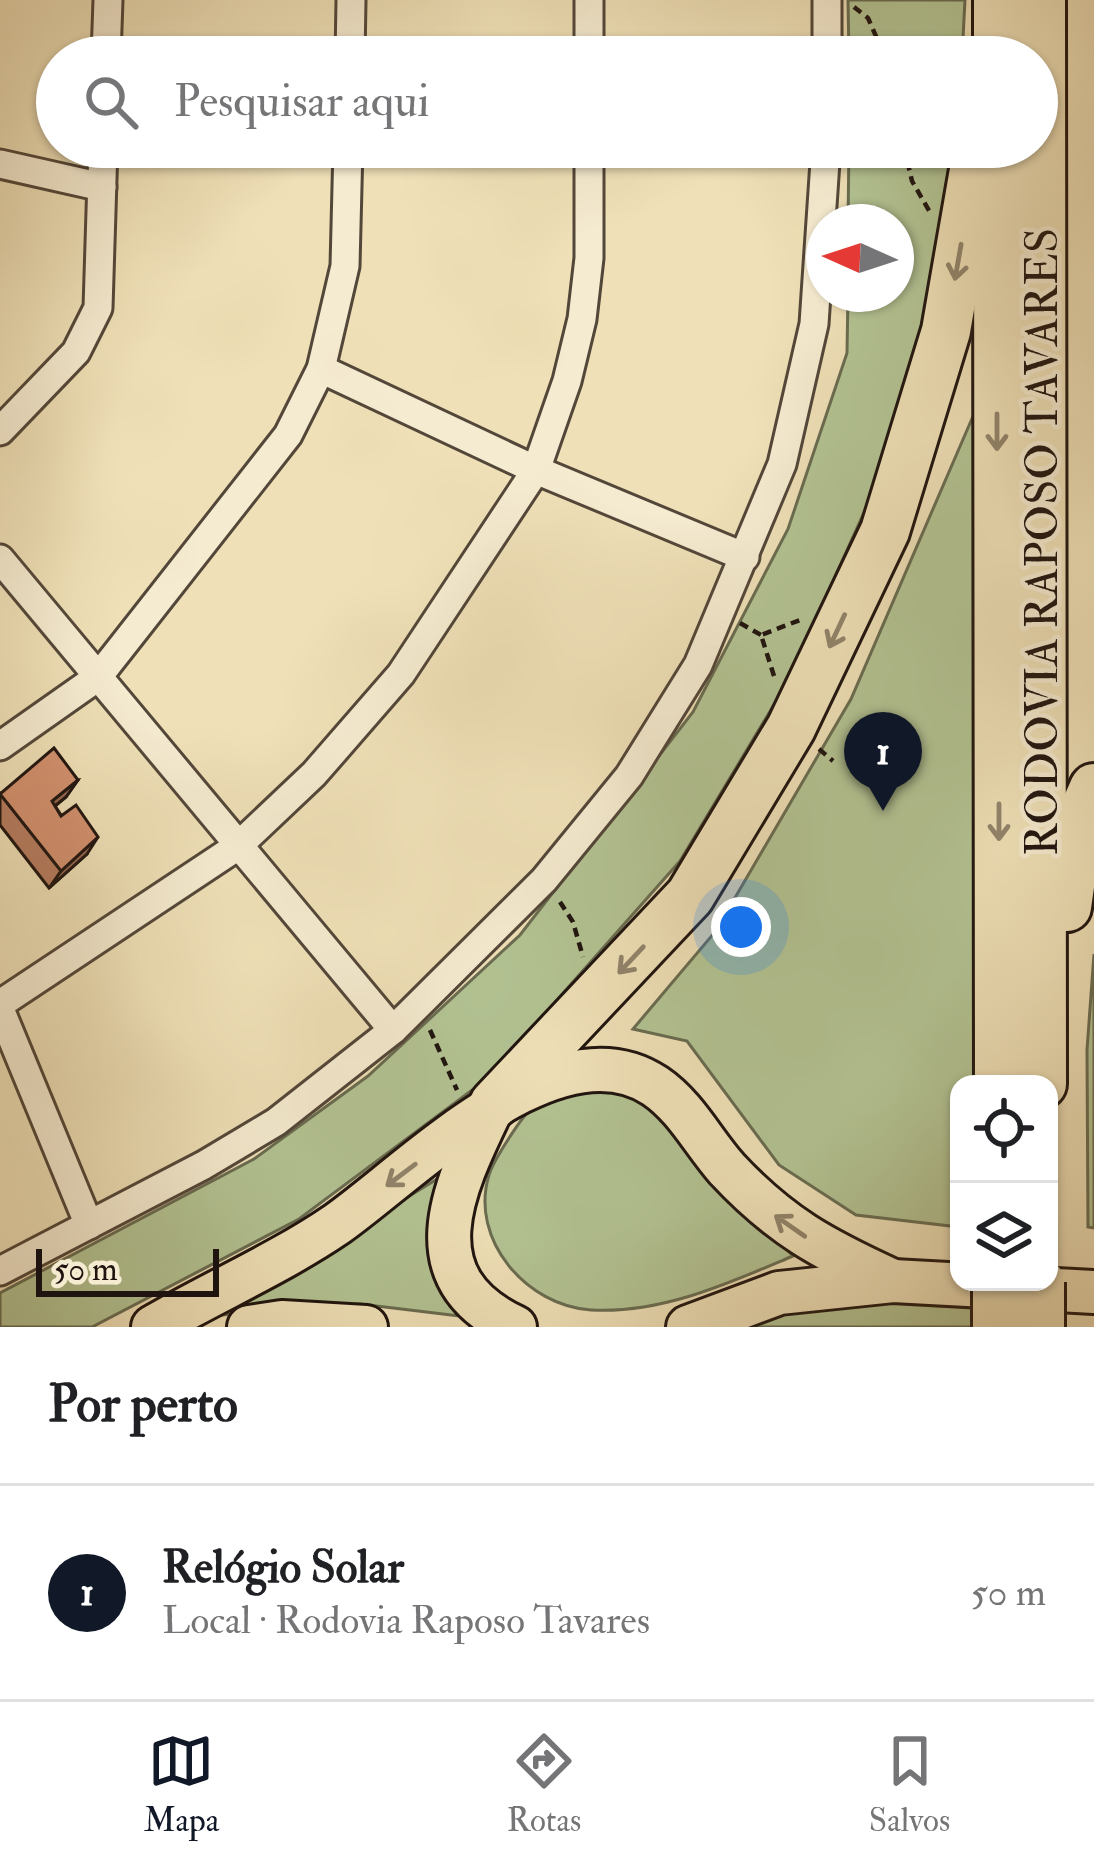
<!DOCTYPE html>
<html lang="pt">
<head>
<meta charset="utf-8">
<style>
	body { margin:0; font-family:"IM FELL Double Pica",serif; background:#f2f2f2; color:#202124 }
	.controls { position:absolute; right:36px; bottom:36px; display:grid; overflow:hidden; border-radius:24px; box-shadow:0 3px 9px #0004 }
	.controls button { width:108px; height:108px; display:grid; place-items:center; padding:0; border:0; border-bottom:3px solid #e0e0e0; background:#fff; color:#202124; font:60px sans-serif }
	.compass { position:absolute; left:806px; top:204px; width:108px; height:108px; border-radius:50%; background:#fff; box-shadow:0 3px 9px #0004; rotate:273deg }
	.scale { position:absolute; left:36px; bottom:30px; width:183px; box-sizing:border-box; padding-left:12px; border:6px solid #1f140f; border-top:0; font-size:33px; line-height:42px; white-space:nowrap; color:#1f140f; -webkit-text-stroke:9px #f5ebd0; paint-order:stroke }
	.you { position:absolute; left:741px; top:927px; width:42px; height:42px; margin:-30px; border:9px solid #fff; border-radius:50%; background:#1a73e8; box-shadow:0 0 0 18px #1a73e833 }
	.badge { display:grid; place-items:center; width:78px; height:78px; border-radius:50%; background:#111827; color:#fff; font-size:39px; font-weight:700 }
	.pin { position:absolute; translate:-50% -99px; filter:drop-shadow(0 3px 6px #0008) }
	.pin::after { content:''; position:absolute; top:63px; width:42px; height:36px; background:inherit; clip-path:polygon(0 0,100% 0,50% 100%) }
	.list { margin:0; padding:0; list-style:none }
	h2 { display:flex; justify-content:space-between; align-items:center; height:156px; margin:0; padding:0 48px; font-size:51px }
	h2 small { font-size:39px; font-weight:400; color:#757577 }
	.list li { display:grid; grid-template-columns:78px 1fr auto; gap:36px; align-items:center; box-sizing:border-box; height:216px; padding:0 48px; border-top:3px solid #e0e0e0 }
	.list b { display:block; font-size:45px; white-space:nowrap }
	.list p { margin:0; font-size:39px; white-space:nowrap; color:#757577 }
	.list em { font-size:39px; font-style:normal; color:#757577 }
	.icon { flex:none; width:66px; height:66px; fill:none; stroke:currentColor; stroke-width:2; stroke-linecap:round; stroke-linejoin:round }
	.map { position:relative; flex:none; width:1094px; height:1327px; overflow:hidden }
	.search { position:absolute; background:#fff; box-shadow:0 3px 9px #0004; left:36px; right:36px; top:36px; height:132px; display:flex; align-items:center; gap:30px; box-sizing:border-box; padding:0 42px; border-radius:66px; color:#757577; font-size:45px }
	.sheet { height:372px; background:#fff }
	nav { display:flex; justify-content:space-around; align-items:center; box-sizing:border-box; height:168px; border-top:3px solid #e0e0e0; background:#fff; font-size:33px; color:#757577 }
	nav a { display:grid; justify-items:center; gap:6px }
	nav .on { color:#111827 }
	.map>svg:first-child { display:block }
</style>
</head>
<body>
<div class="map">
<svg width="1094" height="1327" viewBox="0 0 1094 1327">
	<rect width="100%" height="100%" fill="#efe0b7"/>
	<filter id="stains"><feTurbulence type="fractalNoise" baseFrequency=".00167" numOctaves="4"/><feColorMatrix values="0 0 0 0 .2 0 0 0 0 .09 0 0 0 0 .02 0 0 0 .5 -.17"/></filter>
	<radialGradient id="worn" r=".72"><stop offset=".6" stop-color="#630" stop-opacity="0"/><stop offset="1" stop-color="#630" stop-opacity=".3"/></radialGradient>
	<!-- green -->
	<g fill="#b3c393" stroke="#696c51" stroke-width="3">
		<polygon points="848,0 965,0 962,57 849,57"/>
		<polygon points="849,147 956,147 951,222 885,466 787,683 680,861 487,1079 299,1219 92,1327 0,1327 0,1293 254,1159 368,1076 520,935 693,712 788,529 847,353 848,294 896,294 896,222 848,222"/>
		<polygon points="977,407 982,1084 959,1084 959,1227 856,1215 779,1165 687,1041 633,1029 715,932 851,699"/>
		<polygon points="1094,954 1094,1228 1088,1227 1087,1050"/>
		<path d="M574,1083L648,1095L793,1256C729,1283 662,1314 591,1310C527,1306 469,1240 489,1175C493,1161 523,1114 534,1106C545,1097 561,1091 574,1083Z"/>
		<polygon points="447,1173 476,1318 360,1304 197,1317 264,1285"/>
		<polygon points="802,1294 982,1304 984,1327 703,1327"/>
	</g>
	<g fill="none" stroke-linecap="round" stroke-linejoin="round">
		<defs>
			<g id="minor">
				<polyline points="106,57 108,0"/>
				<polyline points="350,57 351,0"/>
				<polyline points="589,57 589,0"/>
				<polyline points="827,57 827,0"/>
				<polyline points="0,164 102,187"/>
				<polyline points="321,369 536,470 745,557"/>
				<polyline points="0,431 76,352 98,308 103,147"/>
				<polyline points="0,559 393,1030"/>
				<polyline points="0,746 98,677 288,435 321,369 345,266 348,147"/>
				<polyline points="0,1004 238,846 314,774 401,674 536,470 567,381 582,319 589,258 589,147"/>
				<polyline points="0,1009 89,1225"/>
				<polyline points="0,1271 204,1165 276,1122 393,1030 544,880 629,776 698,665 782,464 814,324 826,147"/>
			</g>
			<g id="primary">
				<path d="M491,1110C453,1189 410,1278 515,1327"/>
				<path d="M153,1327C213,1292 280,1263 337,1224C411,1172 557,1020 655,1086C686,1107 703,1142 727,1169C780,1226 823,1249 893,1281"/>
				<polyline points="249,1327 282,1322 366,1327"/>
				<polyline points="688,1327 779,1293 893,1281 1094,1292"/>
			</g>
			<g id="motorway">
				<polyline points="998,0 998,57"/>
				<polyline points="1041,0 1042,1084"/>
				<polyline points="998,164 999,1084"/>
				<polyline points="1067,907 1079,822 1094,788"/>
				<polyline points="494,1104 690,896 791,728 885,531 946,331 978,147"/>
			</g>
		</defs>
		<!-- minor casing -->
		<use href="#minor" stroke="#534739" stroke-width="33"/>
		<!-- primary casing -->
		<use href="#primary" stroke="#1f140f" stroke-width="48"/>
		<!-- motorway casing -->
		<use href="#motorway" stroke="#1f140f" stroke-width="54"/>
		<!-- path -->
		<g stroke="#1f140f" stroke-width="4.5" stroke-dasharray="9 6" stroke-linecap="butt">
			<polyline points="854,7 868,18 885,57"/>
			<polyline points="904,147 912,181 931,214"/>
			<polyline points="740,623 761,635"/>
			<polyline points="774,676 761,635 800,620"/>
			<polyline points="819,749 833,761"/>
			<polyline points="560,902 573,922 583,957"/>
			<polyline points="430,1030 457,1090"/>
		</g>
		<!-- minor -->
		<use href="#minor" stroke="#f5ebd0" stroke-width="27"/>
		<!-- primary -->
		<use href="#primary" stroke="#efe0b7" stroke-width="42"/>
		<!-- motorway -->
		<use href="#motorway" stroke="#efe0b7" stroke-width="48"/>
		<defs>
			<g id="motorway-bridge">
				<polyline points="997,1327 997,1282"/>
				<polyline points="1040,1327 1040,1282"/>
			</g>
		</defs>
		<!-- motorway-bridge casing -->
		<use href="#motorway-bridge" stroke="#1f140f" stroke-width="54" stroke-linecap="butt"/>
		<!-- motorway-bridge -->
		<use href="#motorway-bridge" stroke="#efe0b7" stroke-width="48"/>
	</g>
	<!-- wall -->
	<polygon fill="#b57c5f" stroke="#1f140f" stroke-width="3" points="78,780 66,797 55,806 87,854 49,888 0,825 0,793"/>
	<!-- shaded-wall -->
	<g fill="#93654d" stroke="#1f140f" stroke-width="3">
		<polygon points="78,780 66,797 40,818 52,801"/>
		<polygon points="98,837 87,854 49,888 61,871"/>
	</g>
	<!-- building -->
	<polygon fill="#d2906e" stroke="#1f140f" stroke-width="3" points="54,748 78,780 52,801 61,816 76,805 98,837 61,871 0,794"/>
	<!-- one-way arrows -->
	<defs><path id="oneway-shaft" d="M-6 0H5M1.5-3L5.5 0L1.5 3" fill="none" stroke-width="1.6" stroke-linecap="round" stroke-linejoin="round" transform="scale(3)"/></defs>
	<g stroke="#91846b">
		<use href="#oneway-shaft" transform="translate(958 262) rotate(100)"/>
		<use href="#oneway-shaft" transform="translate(997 432) rotate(90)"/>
		<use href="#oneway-shaft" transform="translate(837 631) rotate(115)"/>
		<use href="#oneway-shaft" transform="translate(999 822) rotate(90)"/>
		<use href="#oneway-shaft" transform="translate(631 960) rotate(133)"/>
		<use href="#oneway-shaft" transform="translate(401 1175) rotate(143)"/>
		<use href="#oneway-shaft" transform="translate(790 1226) rotate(-145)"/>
	</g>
	<g text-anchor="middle" stroke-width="9" stroke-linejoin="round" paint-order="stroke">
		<!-- street labels -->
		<g font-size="45" fill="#1f140f" stroke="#f5ebd0">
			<text transform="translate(1041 542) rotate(-90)" y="16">RODOVIA RAPOSO TAVARES</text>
		</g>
	</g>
	<rect width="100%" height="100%" filter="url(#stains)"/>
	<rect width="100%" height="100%" fill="url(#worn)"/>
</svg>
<div class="controls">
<button><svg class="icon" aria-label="locate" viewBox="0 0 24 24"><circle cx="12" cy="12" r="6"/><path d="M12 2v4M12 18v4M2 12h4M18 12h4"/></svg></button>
<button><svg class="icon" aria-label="layers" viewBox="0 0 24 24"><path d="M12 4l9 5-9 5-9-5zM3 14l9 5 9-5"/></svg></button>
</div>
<svg class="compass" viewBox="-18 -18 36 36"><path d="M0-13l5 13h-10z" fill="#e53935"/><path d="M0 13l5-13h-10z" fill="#757577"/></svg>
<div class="scale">50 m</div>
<div class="you"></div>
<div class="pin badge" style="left:883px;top:811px">1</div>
<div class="search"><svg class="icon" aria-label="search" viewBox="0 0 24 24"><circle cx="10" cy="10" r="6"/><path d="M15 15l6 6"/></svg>Pesquisar aqui</div>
</div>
<section class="sheet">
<h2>Por perto<small></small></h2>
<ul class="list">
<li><span class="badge">1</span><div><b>Relógio Solar</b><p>Local · Rodovia Raposo Tavares</p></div><em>50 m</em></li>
</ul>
</section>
<nav>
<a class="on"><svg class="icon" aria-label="map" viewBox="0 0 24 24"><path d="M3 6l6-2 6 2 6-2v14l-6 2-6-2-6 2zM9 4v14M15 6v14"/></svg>Mapa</a>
<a><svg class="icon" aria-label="directions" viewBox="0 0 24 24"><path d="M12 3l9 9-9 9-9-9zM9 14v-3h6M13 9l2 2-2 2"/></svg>Rotas</a>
<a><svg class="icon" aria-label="saved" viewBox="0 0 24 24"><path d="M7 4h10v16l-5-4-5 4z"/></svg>Salvos</a>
</nav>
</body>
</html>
